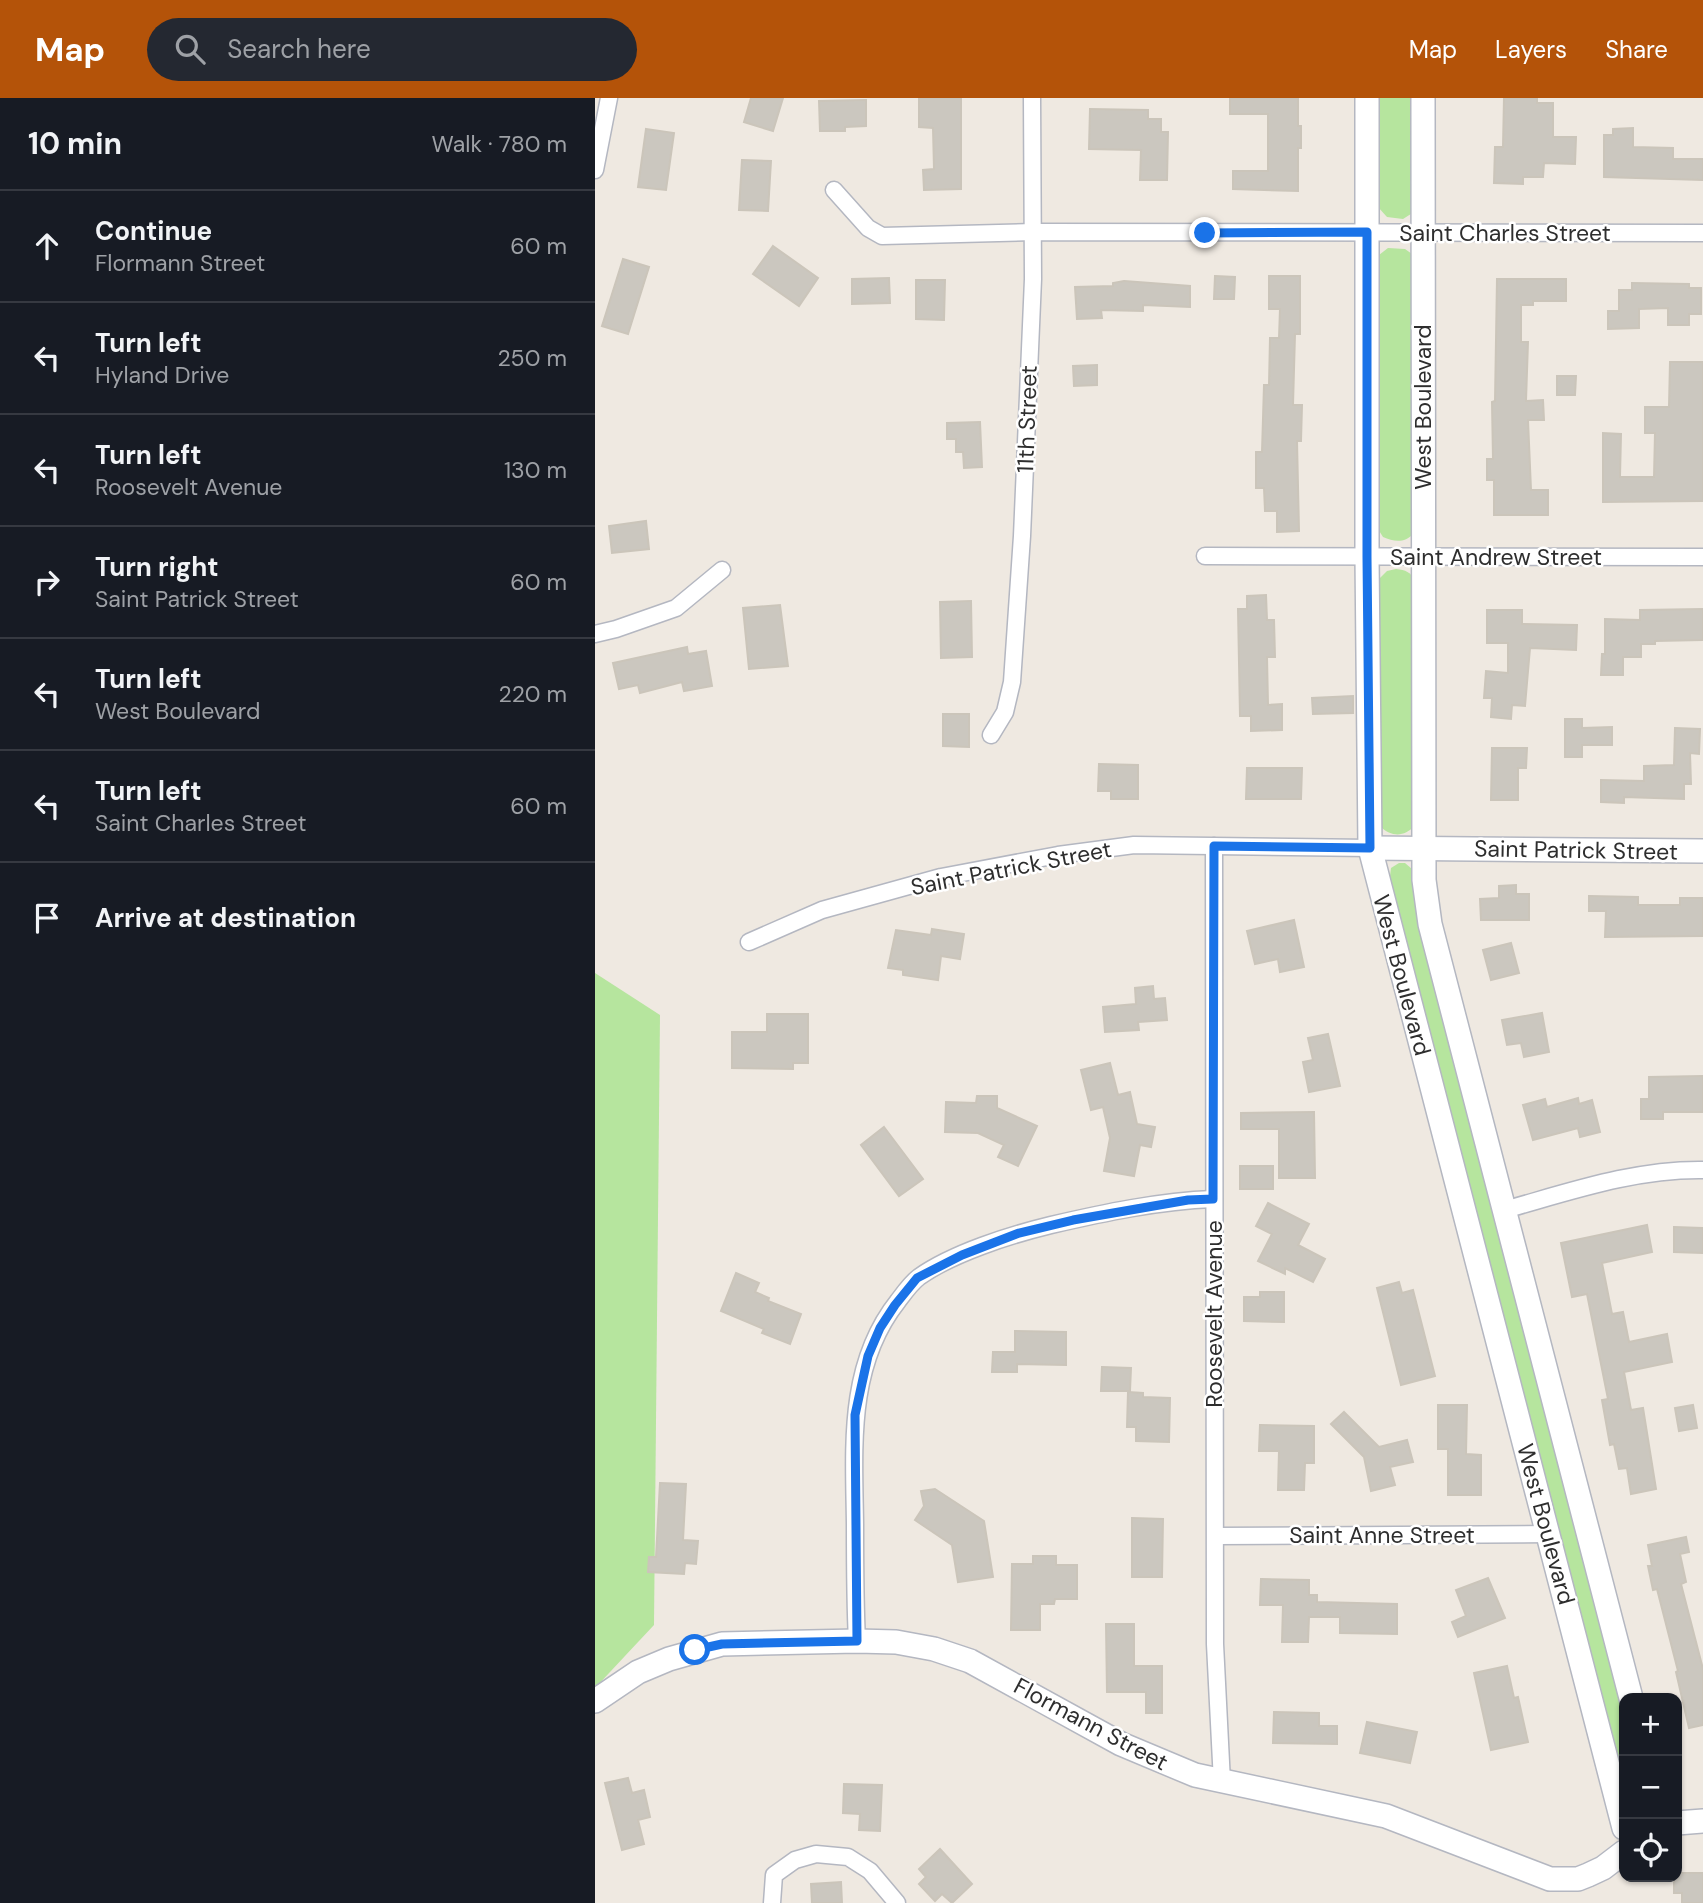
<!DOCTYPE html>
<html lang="en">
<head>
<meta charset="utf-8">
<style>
	body { margin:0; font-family:"DM Sans",sans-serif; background:#242831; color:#f1f3f6 }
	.controls { position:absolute; right:21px; bottom:21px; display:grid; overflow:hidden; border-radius:14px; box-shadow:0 2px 5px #0004 }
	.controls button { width:63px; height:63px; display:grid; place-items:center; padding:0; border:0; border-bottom:2px solid #363941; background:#171b24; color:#f1f3f6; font:35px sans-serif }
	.stop { position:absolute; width:21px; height:21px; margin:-16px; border:5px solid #1a73e8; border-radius:50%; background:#fff }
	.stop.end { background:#1a73e8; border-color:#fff; box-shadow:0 2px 7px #0008 }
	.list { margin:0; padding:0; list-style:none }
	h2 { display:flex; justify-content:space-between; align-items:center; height:91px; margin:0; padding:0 28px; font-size:30px }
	h2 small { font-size:23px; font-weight:400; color:#9ea1a6 }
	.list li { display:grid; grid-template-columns:46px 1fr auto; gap:21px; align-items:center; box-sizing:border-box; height:112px; padding:0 28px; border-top:2px solid #363941 }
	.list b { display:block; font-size:26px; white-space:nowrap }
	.list p { margin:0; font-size:23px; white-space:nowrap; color:#9ea1a6 }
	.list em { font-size:23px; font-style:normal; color:#9ea1a6 }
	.icon { flex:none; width:38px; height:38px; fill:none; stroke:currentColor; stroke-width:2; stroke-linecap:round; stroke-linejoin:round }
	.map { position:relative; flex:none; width:1108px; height:1805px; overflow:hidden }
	header { display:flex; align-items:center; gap:42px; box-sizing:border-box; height:98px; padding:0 35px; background:#b45309; color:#fff }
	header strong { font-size:33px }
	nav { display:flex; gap:38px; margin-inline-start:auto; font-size:24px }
	.search { width:490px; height:63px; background:#242831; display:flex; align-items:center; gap:18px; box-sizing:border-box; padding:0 24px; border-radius:38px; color:#9ea1a6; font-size:26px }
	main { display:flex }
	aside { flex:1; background:#171b24 }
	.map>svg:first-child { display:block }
</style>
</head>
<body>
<header>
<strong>Map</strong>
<div class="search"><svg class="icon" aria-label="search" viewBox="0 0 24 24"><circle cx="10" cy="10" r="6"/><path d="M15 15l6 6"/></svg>Search here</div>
<nav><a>Map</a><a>Layers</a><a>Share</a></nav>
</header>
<main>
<aside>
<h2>10 min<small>Walk · 780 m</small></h2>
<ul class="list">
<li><svg class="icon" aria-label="ahead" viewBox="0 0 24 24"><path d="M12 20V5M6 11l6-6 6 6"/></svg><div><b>Continue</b><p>Flormann Street</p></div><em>60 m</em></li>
<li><svg class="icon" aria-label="left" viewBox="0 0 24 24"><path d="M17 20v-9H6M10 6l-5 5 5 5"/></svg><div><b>Turn left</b><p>Hyland Drive</p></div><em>250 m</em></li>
<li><svg class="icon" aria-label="left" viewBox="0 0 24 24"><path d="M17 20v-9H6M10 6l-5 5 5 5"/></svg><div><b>Turn left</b><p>Roosevelt Avenue</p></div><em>130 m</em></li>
<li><svg class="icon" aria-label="right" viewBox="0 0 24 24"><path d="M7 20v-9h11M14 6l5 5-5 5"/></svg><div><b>Turn right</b><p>Saint Patrick Street</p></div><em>60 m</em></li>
<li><svg class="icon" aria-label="left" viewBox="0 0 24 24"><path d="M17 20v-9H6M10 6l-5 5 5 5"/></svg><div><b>Turn left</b><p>West Boulevard</p></div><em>220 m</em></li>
<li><svg class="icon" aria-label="left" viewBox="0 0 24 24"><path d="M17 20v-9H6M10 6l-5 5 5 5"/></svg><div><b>Turn left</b><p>Saint Charles Street</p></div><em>60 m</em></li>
<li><svg class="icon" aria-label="arrive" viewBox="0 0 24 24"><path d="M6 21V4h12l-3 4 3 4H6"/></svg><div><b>Arrive at destination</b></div></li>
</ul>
</aside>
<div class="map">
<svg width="1108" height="1805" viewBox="0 0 1108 1805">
	<rect width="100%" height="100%" fill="#efe9e1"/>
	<!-- green -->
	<g fill="#b6e59e">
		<polygon points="782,0 821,0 819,114 808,121 792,119 783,109"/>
		<path d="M793,150L810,151L817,156L818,436C810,445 799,444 788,439L783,431L782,161L784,157Z"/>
		<path d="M801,471C811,472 815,474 820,482L819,728C810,739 796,739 786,729L782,483L792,473Z"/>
		<polygon points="804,765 810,765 817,771 1029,1600 1029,1680 794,786 796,770"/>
		<polygon points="0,875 65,917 59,1527 0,1590"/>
	</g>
	<!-- building -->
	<g fill="#cbc7bf" stroke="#cbc5ba" stroke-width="2">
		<polygon points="156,0 188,0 178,33 149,24"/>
		<polygon points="324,0 366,0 366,91 329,92 328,72 339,71 338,30 324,29"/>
		<polygon points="635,0 703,0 703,28 706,28 706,50 703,50 703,93 638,91 638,73 673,73 673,16 635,16"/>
		<polygon points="909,0 942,0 942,5 958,5 958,39 981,39 980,66 949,65 948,79 928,79 928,86 899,85 900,49 908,49"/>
		<polygon points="271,2 271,28 250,29 250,33 225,33 224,3"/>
		<polygon points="495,11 553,12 553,21 566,21 566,34 573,34 572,82 545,82 546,52 494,51"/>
		<polygon points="1038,30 1038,49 1078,50 1078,61 1108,61 1108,82 1009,79 1009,37 1018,37 1018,31"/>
		<polygon points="51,31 79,35 71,92 43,89"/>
		<polygon points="147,62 176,63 173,113 144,112"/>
		<polygon points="178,148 223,180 204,208 158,176"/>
		<polygon points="28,161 54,169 33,236 7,228"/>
		<polygon points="620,178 640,179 639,201 619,201"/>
		<polygon points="674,178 705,178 705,236 700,236 698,307 707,307 706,343 702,343 704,433 682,434 682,413 670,413 669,390 661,390 661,354 667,354 669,287 674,287 675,240 684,240 685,211 674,211"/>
		<polygon points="294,180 295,205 257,206 257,181"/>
		<polygon points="902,181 971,181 971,203 938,203 938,207 926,207 926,244 933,244 931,303 948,302 949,322 933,322 936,392 953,392 953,417 899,417 899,382 892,382 892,361 898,361 897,304 900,303"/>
		<polygon points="321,182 350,182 349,222 321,221"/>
		<polygon points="529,183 595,188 595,209 548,207 548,213 506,212 507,220 482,221 480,189 518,188 518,185"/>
		<polygon points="1037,185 1094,186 1094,190 1106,190 1106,216 1094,216 1094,227 1073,227 1073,210 1044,211 1044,230 1013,231 1013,213 1024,213 1024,192 1037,192"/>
		<polygon points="1075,264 1108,264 1108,403 1008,404 1008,335 1026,336 1025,379 1059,379 1060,335 1050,335 1050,309 1074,309"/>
		<polygon points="502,267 502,287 479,288 478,268"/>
		<polygon points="962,278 981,278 980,297 962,297"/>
		<polygon points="385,324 387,369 369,370 368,354 361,354 361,341 352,341 352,325"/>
		<polygon points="51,423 54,451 17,455 14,428"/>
		<polygon points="671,497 672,522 679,522 680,559 672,559 673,607 687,606 687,632 656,633 656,618 645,618 643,511 652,511 652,498"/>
		<polygon points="376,503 377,559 346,560 345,504"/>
		<polygon points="185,507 193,568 154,571 148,510"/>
		<polygon points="1108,511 1108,542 1060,543 1060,546 1046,546 1046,559 1028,559 1028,577 1006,577 1007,556 1010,556 1010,521 1045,522 1045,512"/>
		<polygon points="892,512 927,512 927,526 982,527 981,552 935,550 930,608 917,607 916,621 896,619 897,600 889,600 891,573 913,575 913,545 892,545"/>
		<polygon points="92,549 93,556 111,553 117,588 89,593 87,584 45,595 43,587 24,591 18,565"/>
		<polygon points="758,598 758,615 718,616 717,600"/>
		<polygon points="348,616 374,616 374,649 348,648"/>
		<polygon points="970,621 987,621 987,630 1017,629 1017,647 987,647 987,659 970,659"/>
		<polygon points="1080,630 1105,631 1104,656 1095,655 1096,686 1089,686 1089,701 1029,699 1029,705 1006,704 1006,682 1049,683 1049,668 1079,667"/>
		<polygon points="897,650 932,650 931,670 923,670 923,702 896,702"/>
		<polygon points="504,666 543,667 543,701 516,701 516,693 503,693"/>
		<polygon points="652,670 707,670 706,701 651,701"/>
		<polygon points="921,787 921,796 934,796 934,822 886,822 885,801 904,800 904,788"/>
		<polygon points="994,798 1043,799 1043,807 1085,807 1085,800 1108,800 1108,838 1010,839 1011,813 994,813"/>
		<polygon points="699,822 709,869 685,874 683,861 660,866 652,833"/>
		<polygon points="337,831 369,836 365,861 346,858 343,882 308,877 308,872 293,870 301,832 336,837"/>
		<polygon points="916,845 924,875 896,882 888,852"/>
		<polygon points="558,888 559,901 570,900 572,922 543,924 544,932 510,934 508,909 541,906 540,890"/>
		<polygon points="947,915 954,954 929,959 926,945 912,947 907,922"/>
		<polygon points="172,916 213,916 213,965 198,965 198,971 137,970 137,934 172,934"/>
		<polygon points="733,936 745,988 714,994 708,964 718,962 713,940"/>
		<polygon points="515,965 523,997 535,994 542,1026 560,1029 556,1049 545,1047 539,1078 509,1073 515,1040 508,1009 496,1012 486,972"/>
		<polygon points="1108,978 1108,1014 1068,1014 1068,1021 1046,1021 1046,1001 1054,1001 1054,979"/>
		<polygon points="382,998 402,998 402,1010 442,1028 423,1068 403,1059 409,1047 383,1035 350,1034 351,1004 381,1005"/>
		<polygon points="983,1000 984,1006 997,1002 1005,1034 985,1039 983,1030 938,1042 928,1007 950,1001 952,1009"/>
		<polygon points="719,1014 720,1080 684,1080 684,1031 646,1031 646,1015"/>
		<polygon points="289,1029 328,1081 304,1098 266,1047"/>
		<rect x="645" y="1068" width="33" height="23"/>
		<polygon points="673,1105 714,1126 703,1147 730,1161 718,1184 690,1170 690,1176 663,1163 677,1136 661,1128"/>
		<polygon points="1052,1127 1057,1154 1007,1165 1017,1216 1028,1214 1034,1244 1072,1236 1077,1264 1029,1274 1036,1312 1048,1310 1061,1391 1036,1396 1032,1370 1024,1371 1019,1346 1015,1347 1007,1302 1013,1301 992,1196 977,1199 966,1145"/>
		<polygon points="1079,1129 1108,1130 1108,1155 1079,1154"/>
		<polygon points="141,1175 164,1185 160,1194 174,1200 173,1203 206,1216 195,1246 167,1235 169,1231 126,1213"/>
		<polygon points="804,1184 807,1195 818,1192 840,1278 806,1287 782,1190"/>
		<polygon points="665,1194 689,1194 689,1224 649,1223 649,1199 665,1199"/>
		<polygon points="420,1233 471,1234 471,1267 422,1266 422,1274 397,1274 398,1254 420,1254"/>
		<polygon points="507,1269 536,1270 535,1293 506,1293"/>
		<polygon points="533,1294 548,1295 548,1299 575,1300 574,1344 541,1343 541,1329 532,1329"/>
		<polygon points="843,1307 872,1307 871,1356 886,1357 886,1397 853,1397 853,1351 843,1351"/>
		<polygon points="1098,1307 1102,1330 1084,1333 1080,1310"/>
		<polygon points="749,1314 784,1349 812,1342 818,1364 795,1369 800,1387 776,1393 769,1359 736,1326"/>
		<polygon points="665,1327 719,1328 719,1365 710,1365 709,1392 683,1392 684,1353 664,1353"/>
		<polygon points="65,1385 91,1386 88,1442 103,1443 101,1466 90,1465 89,1476 53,1474 54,1459 61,1459"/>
		<polygon points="340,1391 389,1423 398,1479 363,1484 357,1447 320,1422 329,1408 326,1393"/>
		<polygon points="537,1420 568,1421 567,1479 537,1479"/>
		<polygon points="1091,1439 1094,1454 1085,1456 1091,1484 1086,1486 1108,1571 1108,1627 1094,1630 1081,1574 1083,1573 1062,1491 1058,1492 1053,1468 1057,1468 1053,1447"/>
		<polygon points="438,1458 461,1458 461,1467 482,1467 482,1501 460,1501 459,1506 445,1506 445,1532 416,1532 417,1466 438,1466"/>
		<polygon points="893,1480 910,1520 863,1539 857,1524 871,1518 861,1492"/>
		<polygon points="666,1481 714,1482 714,1497 722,1497 722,1504 802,1506 802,1536 745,1535 745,1519 714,1519 713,1544 687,1544 688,1507 665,1507"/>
		<polygon points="511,1526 539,1526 539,1568 567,1568 567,1615 551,1615 551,1594 512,1594"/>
		<polygon points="912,1568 919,1600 923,1599 933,1644 896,1652 879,1575"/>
		<polygon points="679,1614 724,1615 724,1628 742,1628 742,1646 678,1645"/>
		<polygon points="772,1624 822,1634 815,1665 765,1655"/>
		<polygon points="33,1680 37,1695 49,1692 55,1719 43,1722 49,1746 27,1752 10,1685"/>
		<polygon points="249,1686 287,1687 285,1733 264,1732 265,1716 248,1715"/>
		<polygon points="345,1751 377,1786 357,1805 347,1796 340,1803 324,1786 331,1779 324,1771"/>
		<polygon points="1082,1775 1108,1775 1108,1805 1087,1805 1087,1795 1079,1795 1079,1779 1082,1779"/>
		<polygon points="246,1784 247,1805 217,1805 216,1786"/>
	</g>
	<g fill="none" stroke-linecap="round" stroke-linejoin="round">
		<defs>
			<g id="street">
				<polyline points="0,72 14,0"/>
				<polyline points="239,92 273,130 287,138 438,134 1108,135"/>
				<polyline points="610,458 1108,459"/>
				<polyline points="0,536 21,531 81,510 127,472"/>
				<polyline points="396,637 410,614 417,584 427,438 438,181 437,0"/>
				<polyline points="619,748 620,1546 627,1684"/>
				<polyline points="154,844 227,812 346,779 463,757 539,747 775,750"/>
				<path d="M909,1112C974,1094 1039,1071 1108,1072"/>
				<polyline points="621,1438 954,1436"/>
				<path d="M262,1543C260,1504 260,1465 260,1426C259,1349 252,1267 303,1203C309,1195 316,1185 324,1179C358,1155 415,1137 456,1127C508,1115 564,1103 618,1101"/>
				<polyline points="177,1805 179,1777 200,1762 221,1756 253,1759 275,1773 302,1805"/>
			</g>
			<g id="secondary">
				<polyline points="772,0 772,459 775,750 1029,1730"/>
				<polyline points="828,0 829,782 835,826 1036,1600"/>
				<polyline points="775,750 1108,753"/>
				<polyline points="0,1603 43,1574 74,1561 127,1546 262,1543 301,1544 339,1551 375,1563 526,1646 600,1677 791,1718 955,1781 983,1781 993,1777 1008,1770 1029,1754"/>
				<polyline points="1082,1725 1108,1723"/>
			</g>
		</defs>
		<!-- street casing -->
		<use href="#street" stroke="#b4b7c1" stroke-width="19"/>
		<!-- secondary casing -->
		<use href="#secondary" stroke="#b4b7c1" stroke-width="26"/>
		<!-- street -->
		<use href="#street" stroke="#fff" stroke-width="16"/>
		<!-- secondary -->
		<use href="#secondary" stroke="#fff" stroke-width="23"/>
	</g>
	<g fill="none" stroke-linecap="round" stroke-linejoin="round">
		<!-- route -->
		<polyline stroke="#1a73e8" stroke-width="9" points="100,1552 127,1546 262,1543 260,1317 273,1258 285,1230 300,1207 322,1180 367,1157 424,1135 478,1122 593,1102 618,1101 619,748 775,750 772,459 772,134 610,135"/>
	</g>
	<g text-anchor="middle" stroke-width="5" stroke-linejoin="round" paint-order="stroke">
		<!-- street labels -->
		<g font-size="23" fill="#2e2e2e" stroke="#fff">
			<text x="910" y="143">Saint Charles Street</text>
			<text transform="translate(828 309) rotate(-90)" y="8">West Boulevard</text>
			<text transform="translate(432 321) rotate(-88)" y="8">11th Street</text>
			<text x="901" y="467">Saint Andrew Street</text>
			<text transform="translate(981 752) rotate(1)" y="8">Saint Patrick Street</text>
			<text transform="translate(416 770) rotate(-11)" y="8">Saint Patrick Street</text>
			<text transform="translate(807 877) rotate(75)" y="8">West Boulevard</text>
			<text transform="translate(619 1216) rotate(-90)" y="8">Roosevelt Avenue</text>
			<text transform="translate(951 1426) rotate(75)" y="8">West Boulevard</text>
			<text x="787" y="1445">Saint Anne Street</text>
			<text transform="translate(496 1626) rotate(28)" y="8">Flormann Street</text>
		</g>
	</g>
</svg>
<div class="controls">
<button>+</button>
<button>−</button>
<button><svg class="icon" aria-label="locate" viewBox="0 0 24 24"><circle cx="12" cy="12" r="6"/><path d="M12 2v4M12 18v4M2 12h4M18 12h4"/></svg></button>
</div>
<div class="stop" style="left:100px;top:1552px"></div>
<div class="stop end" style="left:610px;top:135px"></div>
</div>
</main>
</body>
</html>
